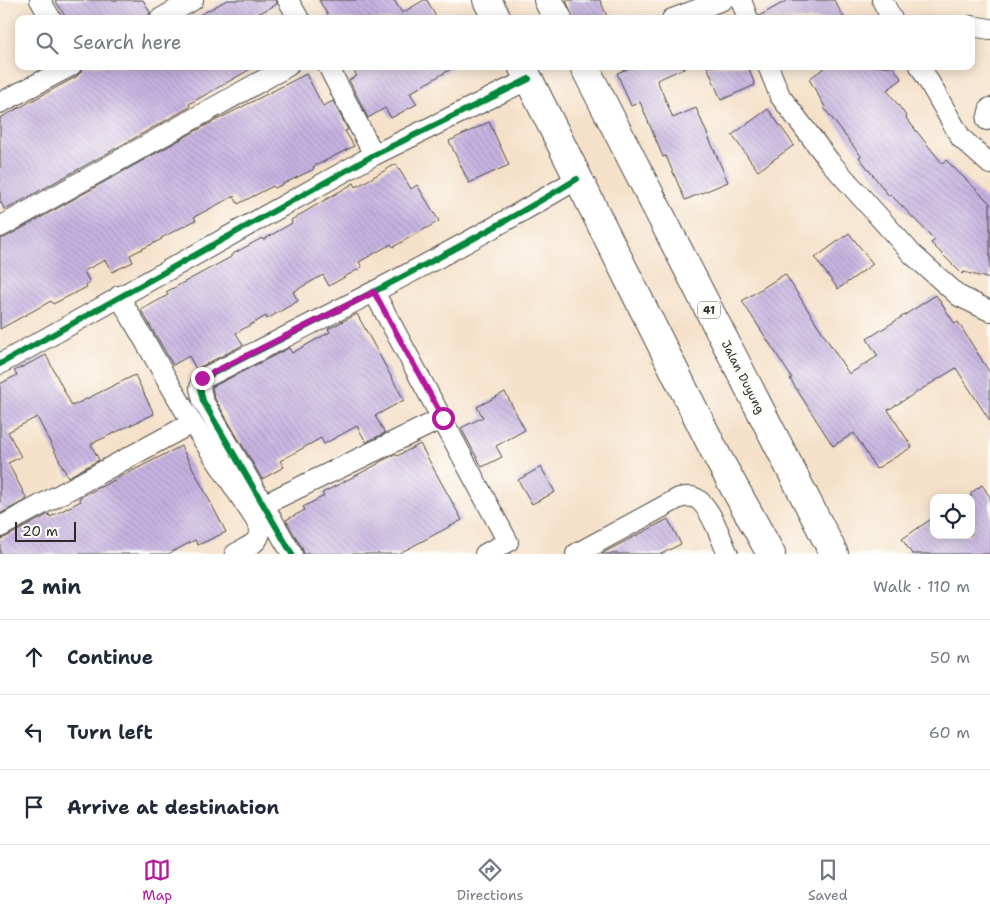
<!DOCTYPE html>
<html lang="en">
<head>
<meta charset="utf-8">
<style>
	body { margin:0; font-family:"Shantell Sans",sans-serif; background:#f6f6f7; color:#1f2937 }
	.controls { position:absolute; right:15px; bottom:15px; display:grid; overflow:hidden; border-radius:10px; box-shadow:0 2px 12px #0003 }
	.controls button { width:45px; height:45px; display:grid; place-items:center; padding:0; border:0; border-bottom:1px solid #e0e1e3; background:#fff; color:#1f2937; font:25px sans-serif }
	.scale { position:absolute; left:15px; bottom:12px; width:61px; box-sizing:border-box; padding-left:5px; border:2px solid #2b2b2b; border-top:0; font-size:14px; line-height:18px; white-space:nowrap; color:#2b2b2b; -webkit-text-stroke:4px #fdfcf7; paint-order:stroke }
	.stop { position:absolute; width:15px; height:15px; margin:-11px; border:4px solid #b5179e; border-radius:50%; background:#fff }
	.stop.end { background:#b5179e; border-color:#fff; box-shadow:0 1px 5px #0008 }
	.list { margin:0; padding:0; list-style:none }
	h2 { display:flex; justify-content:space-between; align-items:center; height:65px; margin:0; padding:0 20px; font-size:21px }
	h2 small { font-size:16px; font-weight:400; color:#747a83 }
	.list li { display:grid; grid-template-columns:32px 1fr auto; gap:15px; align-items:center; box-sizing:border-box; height:75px; padding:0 20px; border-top:1px solid #e0e1e3 }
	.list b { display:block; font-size:19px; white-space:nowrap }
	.list em { font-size:16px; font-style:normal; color:#747a83 }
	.icon { flex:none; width:28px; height:28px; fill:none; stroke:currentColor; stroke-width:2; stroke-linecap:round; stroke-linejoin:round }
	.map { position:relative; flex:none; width:990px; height:554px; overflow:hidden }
	.search { position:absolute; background:#fff; box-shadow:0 2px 12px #0003; left:15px; right:15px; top:15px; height:55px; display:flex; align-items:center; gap:12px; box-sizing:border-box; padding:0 18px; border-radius:10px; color:#747a83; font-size:19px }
	.sheet { height:290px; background:#fff }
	nav { display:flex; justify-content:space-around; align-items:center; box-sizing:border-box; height:70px; border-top:1px solid #e0e1e3; background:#fff; font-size:14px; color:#747a83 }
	nav a { display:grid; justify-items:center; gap:2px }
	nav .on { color:#b5179e }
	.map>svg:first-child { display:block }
</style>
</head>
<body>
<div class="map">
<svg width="990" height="554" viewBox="0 0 990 554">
	<defs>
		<pattern id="building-back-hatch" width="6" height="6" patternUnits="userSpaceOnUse" patternTransform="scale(1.25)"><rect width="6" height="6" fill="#c6b2e0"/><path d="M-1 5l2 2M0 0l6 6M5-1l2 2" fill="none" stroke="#aa99c0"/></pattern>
	</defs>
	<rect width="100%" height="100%" fill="#fdfcf7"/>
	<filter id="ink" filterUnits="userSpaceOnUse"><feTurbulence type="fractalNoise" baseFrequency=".02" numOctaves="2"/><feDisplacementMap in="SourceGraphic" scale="10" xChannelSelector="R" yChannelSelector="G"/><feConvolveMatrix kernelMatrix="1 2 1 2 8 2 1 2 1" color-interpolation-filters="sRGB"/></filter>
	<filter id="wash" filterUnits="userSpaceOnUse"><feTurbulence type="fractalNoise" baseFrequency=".0096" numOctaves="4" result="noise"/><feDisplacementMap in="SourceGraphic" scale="20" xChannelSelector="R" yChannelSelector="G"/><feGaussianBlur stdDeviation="1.12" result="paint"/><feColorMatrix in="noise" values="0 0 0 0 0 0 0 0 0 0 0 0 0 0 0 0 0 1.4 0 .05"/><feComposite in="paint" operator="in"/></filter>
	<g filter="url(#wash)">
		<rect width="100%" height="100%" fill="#f5e1c9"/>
		<g id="blocks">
			<!-- building -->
			<g fill="url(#building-back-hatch)">
				<polygon points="55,0 143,0 150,12 148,19 67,19"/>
				<polygon points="227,0 276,0 277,4 249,19 193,19"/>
				<polygon points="319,0 394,0 402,13 424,0 427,0 437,19 330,19"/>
				<polygon points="566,0 600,0 608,19 573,19"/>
				<polygon points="788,0 834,0 845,19 760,19 759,16"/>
				<polygon points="83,66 256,66 189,104 190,107 5,210 0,201 0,118 76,77 81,72"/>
				<polygon points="351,66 456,66 410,93 417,104 391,118 385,108 368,118 349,80 357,76"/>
				<polygon points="635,66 689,66 657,80 673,118 696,108 728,182 685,200 666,156 663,157 640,102 631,106 617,73"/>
				<polygon points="707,66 748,66 755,85 721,100"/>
				<polygon points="827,66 892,66 902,79 887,90 907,117 906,118 942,163 946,160 990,203 990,279 964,272 962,274 931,243 935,240 890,194 889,196 859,157 861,156 824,108 825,107 809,79"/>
				<polygon points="306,74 323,106 333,101 348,130 345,131 354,146 313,167 314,169 275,188 273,186 238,204 234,196 194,217 196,220 161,238 162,239 130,255 133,262 112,272 105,260 84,271 90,283 86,285 87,287 53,304 51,301 0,329 0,239 6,237 201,128"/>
				<polygon points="768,109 794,145 758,171 732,135"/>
				<polygon points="489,122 509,165 469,183 449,141"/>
				<polygon points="396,164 411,189 417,185 439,221 393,247 391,244 359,262 362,267 329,286 323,275 293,292 298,301 267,319 266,316 236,333 243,345 196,369 189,356 173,365 141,310 168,295 166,292 231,257 231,255 262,238 263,240 292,223 291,220 354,183 356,187"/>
				<polygon points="849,233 873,264 838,289 815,258"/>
				<polygon points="785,274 849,374 878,356 867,339 936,295 955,324 958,322 990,373 990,421 956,368 888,410 912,447 876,469 854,433 833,446 790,379 792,378 742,301"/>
				<polygon points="357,314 404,400 375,416 385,433 366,442 357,426 324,444 321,438 280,461 284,467 262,479 214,397 212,387 289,348 292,353 330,332 328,329"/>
				<polygon points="46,355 72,406 135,375 154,414 91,444 99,460 68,477 37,417 8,432 21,457 8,463 27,499 0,514 0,384 17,375 14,371"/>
				<polygon points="505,392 525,430 496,446 502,457 482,467 461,428 483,417 477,407"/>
				<polygon points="420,444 462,520 398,554 304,554 302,548 286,520 305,510 303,507 324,496 322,493 378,464 378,463 396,454 397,456"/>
				<polygon points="181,446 226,532 198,545 195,540 168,554 0,554 0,539 6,537 49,514 50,517 81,501 79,498"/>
				<polygon points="541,467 555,492 532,504 518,480"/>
				<polygon points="982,485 990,497 990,554 912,554 902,539 934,517 934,535 971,535 971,493"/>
				<polygon points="668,519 681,544 661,554 601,554"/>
			</g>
		</g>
	</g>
	<g filter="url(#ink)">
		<use href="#blocks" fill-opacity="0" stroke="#494643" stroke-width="1"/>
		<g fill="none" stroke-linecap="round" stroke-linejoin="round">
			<defs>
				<g id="minor">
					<polyline points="40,0 51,19"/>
					<polyline points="288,0 299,19"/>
					<polyline points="741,0 748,19"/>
					<polyline points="882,0 892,19"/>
					<polyline points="160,19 193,0"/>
					<polyline points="672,19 723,0"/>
					<polyline points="971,26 990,29"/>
					<polyline points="328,66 374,155"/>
					<polyline points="768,66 780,96 830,162 912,254 959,296 990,311"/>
					<polyline points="920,66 961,138 990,164"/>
					<polyline points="0,103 71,66"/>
					<polyline points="987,120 990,108"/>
					<polyline points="0,227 288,66"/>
					<polyline points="374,292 508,542 485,554"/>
					<path d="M119,296L192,423L259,525C264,542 247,547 235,554"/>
					<polyline points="0,364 374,155 529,79"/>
					<polyline points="263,505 443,418"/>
					<polyline points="0,527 192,423"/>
					<path d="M292,554L203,401L200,388L202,379C329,315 456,252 577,179"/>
					<path d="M576,554L679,498C683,497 688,496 692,497C709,500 721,540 728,554"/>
				</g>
				<g id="trunk">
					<polyline points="487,0 497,19"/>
					<polyline points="548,0 558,19"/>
					<polyline points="522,66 718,458 771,554"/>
					<polyline points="584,66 834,554"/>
				</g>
			</defs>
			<!-- minor casing -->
			<use href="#minor" stroke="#494643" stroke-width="22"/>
			<!-- trunk casing -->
			<use href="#trunk" stroke="#494643" stroke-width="30"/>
			<!-- minor -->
			<use href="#minor" stroke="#fff" stroke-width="20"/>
			<!-- trunk -->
			<use href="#trunk" stroke="#fff" stroke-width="28"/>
			<defs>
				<g id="cycleway">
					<polyline points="0,364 374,155 529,79"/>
					<path d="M292,554L203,401L200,388L202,379C329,315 456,252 577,179"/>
				</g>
			</defs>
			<!-- cycleway casing -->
			<use href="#cycleway" stroke="#fdfcf7" stroke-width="9"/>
			<!-- cycleway -->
			<use href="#cycleway" stroke="#00873e" stroke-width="6"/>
		</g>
	</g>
	<g fill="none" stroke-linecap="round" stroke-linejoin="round" filter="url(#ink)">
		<!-- route -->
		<polyline stroke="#b5179e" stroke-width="6" points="202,378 374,292 443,418"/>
	</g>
	<g text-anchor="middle" stroke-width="4" stroke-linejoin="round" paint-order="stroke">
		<!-- shield labels -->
		<rect fill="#fdfcf7" stroke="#6a6a68" stroke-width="1" x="698" y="301.5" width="22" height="17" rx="4"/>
		<g font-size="11" font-weight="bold" fill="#2b2b2b">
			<text x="709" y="314">41</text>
		</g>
		<!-- street labels -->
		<g font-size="12" fill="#2b2b2b" stroke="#fdfcf7">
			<text transform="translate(743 377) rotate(63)" y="4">Jalan Duyung</text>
		</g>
	</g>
</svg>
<div class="controls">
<button><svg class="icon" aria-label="locate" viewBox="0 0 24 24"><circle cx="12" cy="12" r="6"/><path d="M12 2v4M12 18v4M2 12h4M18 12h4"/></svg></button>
</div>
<div class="scale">20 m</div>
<div class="stop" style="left:443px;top:418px"></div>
<div class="stop end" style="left:202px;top:378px"></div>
<div class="search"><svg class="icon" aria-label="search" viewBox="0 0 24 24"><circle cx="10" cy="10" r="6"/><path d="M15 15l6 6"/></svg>Search here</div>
</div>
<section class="sheet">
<h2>2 min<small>Walk · 110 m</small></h2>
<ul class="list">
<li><svg class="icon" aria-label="ahead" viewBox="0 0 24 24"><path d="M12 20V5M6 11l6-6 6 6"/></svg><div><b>Continue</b></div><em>50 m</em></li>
<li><svg class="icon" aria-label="left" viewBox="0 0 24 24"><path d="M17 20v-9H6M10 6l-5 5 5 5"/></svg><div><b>Turn left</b></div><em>60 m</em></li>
<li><svg class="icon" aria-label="arrive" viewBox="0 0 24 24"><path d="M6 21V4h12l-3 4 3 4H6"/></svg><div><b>Arrive at destination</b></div></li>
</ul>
</section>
<nav>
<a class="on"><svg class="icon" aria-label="map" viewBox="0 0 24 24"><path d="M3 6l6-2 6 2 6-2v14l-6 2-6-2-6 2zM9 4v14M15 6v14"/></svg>Map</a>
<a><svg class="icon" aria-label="directions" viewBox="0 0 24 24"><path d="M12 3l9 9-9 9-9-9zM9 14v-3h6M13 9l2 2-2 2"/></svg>Directions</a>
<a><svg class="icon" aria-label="saved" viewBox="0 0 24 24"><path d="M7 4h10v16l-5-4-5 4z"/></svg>Saved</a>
</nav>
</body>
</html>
